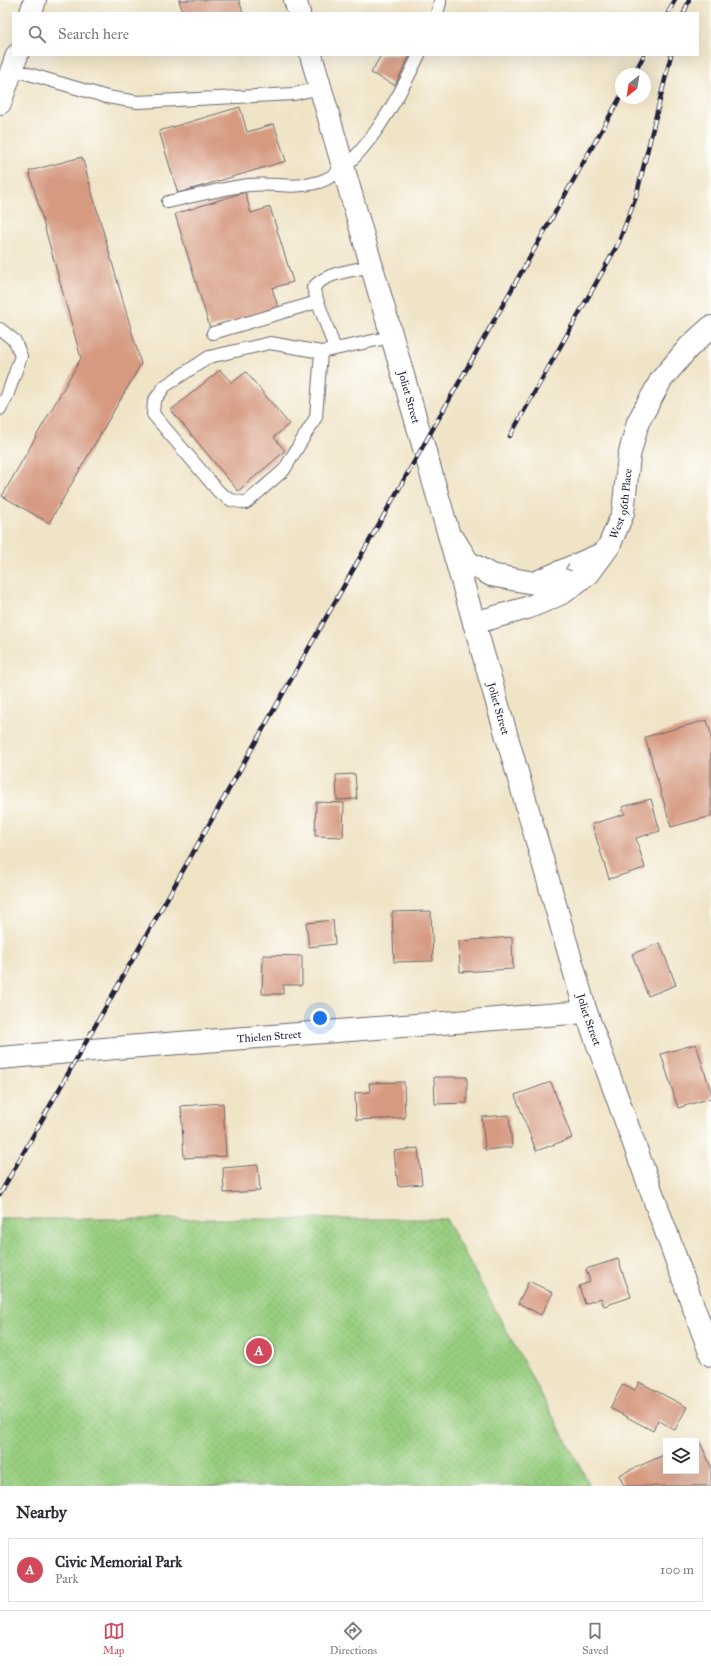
<!DOCTYPE html>
<html lang="en">
<head>
<meta charset="utf-8">
<style>
	body { margin:0; font-family:"IM FELL Great Primer",serif; background:#f2f2f3; color:#2b2b33 }
	.controls { position:absolute; right:12px; bottom:12px; display:grid; overflow:hidden; border-radius:0px; box-shadow:0 4px 16px #0002 }
	.controls button { width:36px; height:36px; display:grid; place-items:center; padding:0; border:0; border-bottom:1px solid #e1e1e2; background:#fff; color:#2b2b33; font:20px sans-serif }
	.compass { position:absolute; left:615px; top:68px; width:36px; height:36px; border-radius:50%; background:#fff; box-shadow:0 4px 16px #0002; rotate:210deg }
	.you { position:absolute; left:320px; top:1018px; width:14px; height:14px; margin:-10px; border:3px solid #fff; border-radius:50%; background:#1a73e8; box-shadow:0 0 0 6px #1a73e833 }
	.badge { display:grid; place-items:center; width:26px; height:26px; border-radius:50%; background:#d1495b; color:#fff; font-size:13px; font-weight:700 }
	.pin { position:absolute; translate:-50% -50%; border:2px solid #fff; box-shadow:0 1px 4px #0006 }
	.list { margin:0; padding:0; list-style:none }
	h2 { display:flex; justify-content:space-between; align-items:center; height:52px; margin:0; padding:0 16px; font-size:17px }
	h2 small { font-size:13px; font-weight:400; color:#7c7c81 }
	.list li { display:grid; grid-template-columns:26px 1fr auto; gap:12px; align-items:center; box-sizing:border-box; height:64px; margin:0 8px 8px; padding:0 8px; border:1px solid #e1e1e2; border-radius:0px }
	.list b { display:block; font-size:15px; white-space:nowrap }
	.list p { margin:0; font-size:13px; white-space:nowrap; color:#7c7c81 }
	.list em { font-size:13px; font-style:normal; color:#7c7c81 }
	.icon { flex:none; width:22px; height:22px; fill:none; stroke:currentColor; stroke-width:2; stroke-linecap:round; stroke-linejoin:round }
	.map { position:relative; flex:none; width:711px; height:1486px; overflow:hidden }
	.search { position:absolute; background:#fff; box-shadow:0 4px 16px #0002; left:12px; right:12px; top:12px; height:44px; display:flex; align-items:center; gap:10px; box-sizing:border-box; padding:0 14px; border-radius:0px; color:#7c7c81; font-size:15px }
	.sheet { height:124px; background:#fff }
	nav { display:flex; justify-content:space-around; align-items:center; box-sizing:border-box; height:56px; border-top:1px solid #e1e1e2; background:#fff; font-size:11px; color:#7c7c81 }
	nav a { display:grid; justify-items:center; gap:2px }
	nav .on { color:#d1495b }
	.map>svg:first-child { display:block }
</style>
</head>
<body>
<div class="map">
<svg width="711" height="1486" viewBox="0 0 711 1486">
	<defs>
		<pattern id="park-dots" width="8" height="8" patternUnits="userSpaceOnUse"><rect width="8" height="8" fill="#97cd7f"/><path d="M2 2h.1M6 6h.1" fill="none" stroke="#82b06f" stroke-width="1.8" stroke-linecap="round"/></pattern>
	</defs>
	<rect width="100%" height="100%" fill="#fdfcf7"/>
	<filter id="ink" filterUnits="userSpaceOnUse"><feTurbulence type="fractalNoise" baseFrequency=".025" numOctaves="2"/><feDisplacementMap in="SourceGraphic" scale="8" xChannelSelector="R" yChannelSelector="G"/><feConvolveMatrix kernelMatrix="1 2 1 2 8 2 1 2 1" color-interpolation-filters="sRGB"/></filter>
	<filter id="wash" filterUnits="userSpaceOnUse"><feTurbulence type="fractalNoise" baseFrequency=".012" numOctaves="4" result="noise"/><feDisplacementMap in="SourceGraphic" scale="16" xChannelSelector="R" yChannelSelector="G"/><feGaussianBlur stdDeviation="0.9" result="paint"/><feColorMatrix in="noise" values="0 0 0 0 0 0 0 0 0 0 0 0 0 0 0 0 0 1.4 0 .05"/><feComposite in="paint" operator="in"/></filter>
	<g filter="url(#wash)">
		<rect width="100%" height="100%" fill="#f0e4c7"/>
		<!-- park -->
		<polygon fill="url(#park-dots)" stroke="#5c785d" points="0,1219 446,1219 589,1483 581,1486 0,1486"/>
		<g id="blocks">
			<!-- building -->
			<g fill="#d69a81">
				<polygon points="179,0 239,0 243,13 183,13"/>
				<polygon points="381,55 410,55 395,85 371,73"/>
				<polygon points="240,107 247,132 274,124 286,161 178,193 159,131"/>
				<polygon points="82,157 141,364 49,523 2,496 81,358 29,171"/>
				<polygon points="245,192 251,213 270,207 293,282 272,288 278,307 210,328 175,214"/>
				<polygon points="220,370 232,383 246,372 289,424 274,437 285,451 238,491 171,410"/>
				<polygon points="707,720 711,734 711,816 671,827 645,737"/>
				<polygon points="355,774 357,799 337,800 336,775"/>
				<polygon points="651,799 660,831 636,838 645,868 609,879 592,824 625,814 622,807"/>
				<polygon points="316,802 344,803 343,837 315,836"/>
				<polygon points="431,911 433,961 394,962 392,912"/>
				<polygon points="333,920 335,944 309,947 306,923"/>
				<polygon points="512,937 513,969 460,972 459,941"/>
				<polygon points="660,943 676,985 648,996 632,954"/>
				<polygon points="263,955 302,956 302,985 283,985 283,994 262,994"/>
				<polygon points="696,1044 711,1092 711,1098 678,1108 661,1054"/>
				<polygon points="434,1077 467,1077 467,1103 435,1104"/>
				<polygon points="404,1082 405,1118 356,1120 355,1093 370,1092 369,1083"/>
				<polygon points="551,1082 572,1138 536,1151 515,1095"/>
				<polygon points="223,1103 226,1156 184,1158 181,1106"/>
				<polygon points="509,1115 512,1147 485,1150 482,1117"/>
				<polygon points="418,1148 422,1184 398,1186 394,1151"/>
				<polygon points="258,1165 260,1191 224,1193 223,1168"/>
				<polygon points="618,1259 631,1297 604,1306 601,1298 585,1304 579,1286 590,1282 586,1269"/>
				<polygon points="529,1281 553,1293 541,1315 518,1303"/>
				<polygon points="639,1382 687,1407 675,1430 658,1420 653,1431 610,1408 623,1384 635,1390"/>
				<polygon points="699,1440 711,1466 711,1486 624,1486 619,1475 666,1454 666,1471 696,1471 696,1441"/>
			</g>
		</g>
	</g>
	<g filter="url(#ink)">
		<use href="#blocks" fill-opacity="0" stroke="#6a666c" stroke-width="1"/>
		<g fill="none" stroke-linecap="round" stroke-linejoin="round">
			<defs>
				<g id="service">
					<polyline points="437,13 440,3 440,0"/>
					<polyline points="12,69 107,97 138,102 294,94 320,88"/>
					<path d="M168,202C195,196 222,188 249,185C274,182 293,190 319,182C361,169 401,93 419,55"/>
					<polyline points="0,329 15,341 21,356 7,396 0,409"/>
					<polyline points="213,333 317,302"/>
					<path d="M335,349L313,288C326,272 352,271 371,266"/>
					<polyline points="321,352 316,417 284,470 246,503 231,500 219,492 153,414 154,401 165,386 209,357 270,343 321,352 391,337"/>
				</g>
				<g id="minor">
					<polyline points="31,13 35,0"/>
					<polyline points="0,103 17,55"/>
					<path id="s1" d="M0,1058L127,1047L586,1012"/>
				</g>
				<g id="tertiary">
					<polyline points="295,0 299,13"/>
					<path id="s2" d="M311,55L586,1012L711,1355"/>
					<polyline points="455,541 468,562 491,575 534,583 597,556"/>
					<path id="s3" d="M474,623L527,608L549,599L564,592L590,572L609,546L623,513L629,456L638,422L661,380L689,347L711,327"/>
				</g>
			</defs>
			<!-- service casing -->
			<use href="#service" stroke="#6a666c" stroke-width="14"/>
			<!-- minor casing -->
			<use href="#minor" stroke="#6a666c" stroke-width="24"/>
			<!-- tertiary casing -->
			<use href="#tertiary" stroke="#6a666c" stroke-width="24"/>
			<!-- service -->
			<use href="#service" stroke="#fff" stroke-width="12"/>
			<!-- minor -->
			<use href="#minor" stroke="#fff" stroke-width="22"/>
			<!-- tertiary -->
			<use href="#tertiary" stroke="#fff" stroke-width="22"/>
			<defs>
				<g id="rail">
					<polyline points="668,13 675,0"/>
					<polyline points="684,13 689,0"/>
					<polyline points="634,74 644,55"/>
					<polyline points="510,436 618,244 636,197 671,55"/>
					<polyline points="0,1194 621,96"/>
				</g>
			</defs>
			<!-- rail casing -->
			<use href="#rail" stroke="#22223b" stroke-width="4.5"/>
			<!-- rail -->
			<use href="#rail" stroke="#fdfcf7" stroke-width="3" stroke-dasharray="9" stroke-linecap="butt"/>
		</g>
		<!-- one-way arrows -->
		<defs><path id="oneway-chevron" d="M-2-3.5L2.5 0L-2 3.5" fill="none" stroke-width="1.6" stroke-linecap="round" stroke-linejoin="round"/></defs>
		<use stroke="#9c9ca7" href="#oneway-chevron" transform="translate(568 568) rotate(157)"/>
	</g>
	<g text-anchor="middle" stroke-width="3" stroke-linejoin="round" paint-order="stroke">
		<!-- street labels -->
		<g font-size="11" fill="#22223b" stroke="#fdfcf7">
			<text dy="4" stroke="none"><textPath href="#s2" startOffset="356">Joliet Street</textPath></text>
			<text dy="4" stroke="none"><textPath href="#s3" startOffset="205">West 96th Place</textPath></text>
			<text dy="4" stroke="none"><textPath href="#s2" startOffset="680">Joliet Street</textPath></text>
			<text dy="4" stroke="none"><textPath href="#s2" startOffset="1004">Joliet Street</textPath></text>
			<text dy="4" stroke="none"><textPath href="#s1" startOffset="270">Thielen Street</textPath></text>
		</g>
	</g>
</svg>
<div class="controls">
<button><svg class="icon" aria-label="layers" viewBox="0 0 24 24"><path d="M12 4l9 5-9 5-9-5zM3 14l9 5 9-5"/></svg></button>
</div>
<svg class="compass" viewBox="-18 -18 36 36"><path d="M0-13l5 13h-10z" fill="#e53935"/><path d="M0 13l5-13h-10z" fill="#7c7c81"/></svg>
<div class="you"></div>
<div class="pin badge" style="left:259px;top:1351px">A</div>
<div class="search"><svg class="icon" aria-label="search" viewBox="0 0 24 24"><circle cx="10" cy="10" r="6"/><path d="M15 15l6 6"/></svg>Search here</div>
</div>
<section class="sheet">
<h2>Nearby<small></small></h2>
<ul class="list">
<li><span class="badge">A</span><div><b>Civic Memorial Park</b><p>Park</p></div><em>100 m</em></li>
</ul>
</section>
<nav>
<a class="on"><svg class="icon" aria-label="map" viewBox="0 0 24 24"><path d="M3 6l6-2 6 2 6-2v14l-6 2-6-2-6 2zM9 4v14M15 6v14"/></svg>Map</a>
<a><svg class="icon" aria-label="directions" viewBox="0 0 24 24"><path d="M12 3l9 9-9 9-9-9zM9 14v-3h6M13 9l2 2-2 2"/></svg>Directions</a>
<a><svg class="icon" aria-label="saved" viewBox="0 0 24 24"><path d="M7 4h10v16l-5-4-5 4z"/></svg>Saved</a>
</nav>
</body>
</html>
